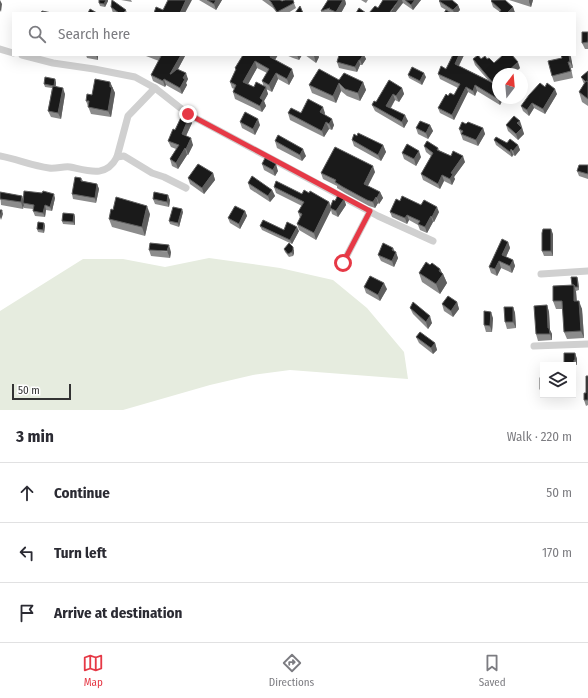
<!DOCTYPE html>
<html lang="en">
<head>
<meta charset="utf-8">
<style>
	body { margin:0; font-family:"Fira Sans Condensed",sans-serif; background:#f7f7f7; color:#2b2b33 }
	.controls { position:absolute; right:12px; bottom:12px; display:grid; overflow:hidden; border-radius:0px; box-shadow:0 4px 16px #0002 }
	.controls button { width:36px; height:36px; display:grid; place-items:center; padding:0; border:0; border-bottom:1px solid #e1e1e2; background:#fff; color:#2b2b33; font:20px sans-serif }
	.compass { position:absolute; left:492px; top:68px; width:36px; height:36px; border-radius:50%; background:#fff; box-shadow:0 4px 16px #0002; rotate:16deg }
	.scale { position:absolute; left:12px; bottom:10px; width:59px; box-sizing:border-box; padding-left:4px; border:2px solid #333; border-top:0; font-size:11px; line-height:14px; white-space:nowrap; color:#333; -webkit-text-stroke:3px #fff; paint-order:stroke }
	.stop { position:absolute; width:12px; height:12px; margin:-9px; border:3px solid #e63946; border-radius:50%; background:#fff }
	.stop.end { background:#e63946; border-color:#fff; box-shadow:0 1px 4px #0008 }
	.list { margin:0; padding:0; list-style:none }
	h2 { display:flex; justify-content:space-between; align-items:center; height:52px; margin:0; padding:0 16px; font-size:17px }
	h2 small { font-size:13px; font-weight:400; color:#7c7c81 }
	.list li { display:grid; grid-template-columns:26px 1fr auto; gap:12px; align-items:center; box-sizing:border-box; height:60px; padding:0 16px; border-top:1px solid #e1e1e2 }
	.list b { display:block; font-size:15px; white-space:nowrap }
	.list em { font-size:13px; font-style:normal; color:#7c7c81 }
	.icon { flex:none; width:22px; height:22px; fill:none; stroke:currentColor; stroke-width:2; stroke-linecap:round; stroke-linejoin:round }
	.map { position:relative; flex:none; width:588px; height:410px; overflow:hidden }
	.search { position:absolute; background:#fff; box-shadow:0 4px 16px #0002; left:12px; right:12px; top:12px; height:44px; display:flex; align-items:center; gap:10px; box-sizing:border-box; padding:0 14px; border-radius:0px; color:#7c7c81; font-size:15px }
	.sheet { height:232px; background:#fff }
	nav { display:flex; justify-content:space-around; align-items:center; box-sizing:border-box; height:56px; border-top:1px solid #e1e1e2; background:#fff; font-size:11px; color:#7c7c81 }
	nav a { display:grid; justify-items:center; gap:2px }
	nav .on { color:#e63946 }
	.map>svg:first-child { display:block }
</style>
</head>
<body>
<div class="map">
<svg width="588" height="410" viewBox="0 0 588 410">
	<rect width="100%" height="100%" fill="#fff"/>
	<!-- green -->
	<polygon fill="#e6ecdf" points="209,258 280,268 333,280 367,308 404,352 408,379 290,370 253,375 210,385 123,410 0,410 0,311 83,259 123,259 165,267"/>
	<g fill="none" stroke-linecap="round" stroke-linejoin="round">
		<!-- street -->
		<g stroke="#d0d0d0" stroke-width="7">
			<polyline points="0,49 13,53"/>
			<polyline points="22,55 53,63 94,69 135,77 155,88 188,114 378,216 433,241"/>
			<path d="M0,156C17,159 32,166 49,168C56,169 64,166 70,167C89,171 106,178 117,157L128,116L155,88"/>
			<polyline points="117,157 124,156 152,173 164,177 186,188"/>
			<polyline points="343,263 370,211"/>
			<polyline points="541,274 588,271"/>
			<polyline points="534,346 588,344"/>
		</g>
	</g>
	<!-- wall -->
	<g fill="#8c8c8c" fill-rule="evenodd">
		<polygon points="99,0 108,0 108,1 105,7 100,6 99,3"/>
		<polygon points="121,0 131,0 132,2"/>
		<polygon points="199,0 222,0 216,10"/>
		<polygon points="262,0 280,0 282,1 294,3 296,8 288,13 277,13 273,8"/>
		<polygon points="328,0 345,0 346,4 341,13 322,13 321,11"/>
		<polygon points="361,0 368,0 366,3"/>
		<polygon points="383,0 421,0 413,10 403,3 378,8"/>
		<polygon points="509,0 533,0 531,7"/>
		<polygon points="439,1 458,5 460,10 457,13 444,13 446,10 441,7"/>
		<polygon points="491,1 513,7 515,13 499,13 500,12 493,7"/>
		<polygon points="111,7 126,10 127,13 113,13"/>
		<polygon points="588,32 588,49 585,49 582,43"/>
		<polygon points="86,55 98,55 98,60 87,58"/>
		<polygon points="145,55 185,55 185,56 178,69 188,79 186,83 187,85 182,94 166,85 165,87 153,81 151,75 159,61 146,56"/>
		<path d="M243,55H278L275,60L294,76L289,85L278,79L272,92L266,89L268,94L264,101L266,106L262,112L235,99L233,92L234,89L232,88L230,82L236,71L235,68ZM257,68L267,73L262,81L264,87H254L248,84Z"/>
		<polygon points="286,55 302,55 299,60 293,58"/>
		<polygon points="305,55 318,55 319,57 316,63"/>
		<polygon points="339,55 364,55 366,59 362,65 360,65 357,72 339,68 337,62"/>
		<polygon points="452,55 464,55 459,66 488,80 475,65 473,59 487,59 494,63 520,68 513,74 498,74 498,98 503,98 503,99 500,105 477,91 475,96 468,92 454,120 440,113 438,108 448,96 454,95 458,88 440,79 438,74 446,69 452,56"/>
		<polygon points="561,55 570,55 573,68 571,68 573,78 554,82 552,76 562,58"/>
		<polygon points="588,71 588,106 582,102 579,92 584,84 581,77"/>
		<polygon points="408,75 426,77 422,85 409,78"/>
		<polygon points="55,79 56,83 56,86 65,94 61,119 51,117 48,111 52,88 45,87 44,84"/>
		<polygon points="339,80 363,82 366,90 360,101 347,96 341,91 336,103 312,93 309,85"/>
		<polygon points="110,82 115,93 111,117 91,114 86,101 92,95"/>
		<polygon points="545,87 557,94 545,114 534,108 529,116 523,111 521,106"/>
		<polygon points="402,88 404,94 399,102 395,100 391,108 408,121 404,128 375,111 372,105 376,102"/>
		<polygon points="288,113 325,113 324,115 334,125 332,130 329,129 324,137 290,120"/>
		<polygon points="189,117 192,123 186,136 193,145 188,155 187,155 178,169 172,166 170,159 176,149 171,147 168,141 175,130"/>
		<polygon points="240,122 260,125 255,135 242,128"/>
		<polygon points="466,124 483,128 485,134 478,146 463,140 459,129"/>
		<polygon points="430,125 433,131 428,139 418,134 416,128"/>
		<polygon points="506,125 522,127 524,134 518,140 508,131"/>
		<polygon points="352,140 383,145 386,152 381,161 354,146"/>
		<polygon points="494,140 518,145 520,150 515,156 513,155 512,157 496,145"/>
		<polygon points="275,141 306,156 302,161 277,148"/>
		<polygon points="424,146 438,148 439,150 451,156 465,162 454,177 455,179 452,185 444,181 440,189 423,180 421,174 431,156 426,152"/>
		<polygon points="402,153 421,157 416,166 404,159"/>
		<polygon points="262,164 278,171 275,176 264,170"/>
		<polygon points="588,165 588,179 579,176 577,171"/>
		<polygon points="375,172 368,186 380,192 383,198 379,204 378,203 375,208 369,206 345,193 337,188 337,186 323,179 321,173"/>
		<polygon points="213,173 215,180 204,194 190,184 188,178"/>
		<polygon points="81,178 83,181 97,184 99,189 96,203 73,199 72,194"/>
		<polygon points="248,183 272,190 275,196 270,202 250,189"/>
		<polygon points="274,187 302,194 329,202 331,206 335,201 344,199 346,205 338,217 332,214 331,210 316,240 299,230 297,224 300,218 298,212 302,206 276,193"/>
		<polygon points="0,192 22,196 23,200 55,198 52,211 46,210 45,217 35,216 33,211 33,209 24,208 24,205 23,209 1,205"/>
		<polygon points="153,199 170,200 169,207 155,204"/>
		<polygon points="400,201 421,205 439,212 434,222 433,222 427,233 420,230 418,225 409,220 407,224 392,217 390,212"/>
		<polygon points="245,211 247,216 240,229 230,223 228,218"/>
		<polygon points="183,212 179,227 170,224 169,221"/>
		<polygon points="74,214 75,217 75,225 63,224 62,221"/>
		<polygon points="150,214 145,236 112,227 109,219"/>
		<polygon points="44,223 45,226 44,233 38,232 37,229"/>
		<polygon points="260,226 284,230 299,231 292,244 262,230"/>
		<polygon points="553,234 553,256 544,256 542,251"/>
		<polygon points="508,242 510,248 506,257 513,260 515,266 512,273 501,268 497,276 491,273 489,267"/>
		<polygon points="393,248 398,258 394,267 381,261 378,255"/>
		<polygon points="284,249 294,250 294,253 293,256 289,257 285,252"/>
		<polygon points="149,250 171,252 170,258 151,256"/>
		<polygon points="430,265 440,269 442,273 443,274 447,283 440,294 422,282 419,273"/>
		<polygon points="577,277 578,280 579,290 576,291 577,301 582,309 584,338 567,339 564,332 563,309 556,309 553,301 572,285"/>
		<polygon points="364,287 387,289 380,301 366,293"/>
		<polygon points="457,302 459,309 453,317 444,311 442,304"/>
		<polygon points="547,305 549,312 550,330 552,334 552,340 538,341 536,334"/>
		<polygon points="513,307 515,313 516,328 507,329 505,322"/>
		<polygon points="410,308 432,323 428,329 413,314"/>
		<polygon points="493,318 492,332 486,332 484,325"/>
		<polygon points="416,337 435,343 437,350 433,354 419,343"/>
		<polygon points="575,353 577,359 577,365 576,365 576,387 573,388 573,365"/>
		<polygon points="588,376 588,405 586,406 584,400 586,393"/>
		<polygon points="543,378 543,395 551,395 551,396 543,396 540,389"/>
	</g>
	<!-- shaded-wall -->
	<g fill="#5f5f5f">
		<polygon points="0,0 2,4 1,12 0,10"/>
		<polygon points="106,0 108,0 108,1 105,7 104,4"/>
		<polygon points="186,0 192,0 185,13 180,13"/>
		<polygon points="216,0 222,0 216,10 214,4"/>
		<polygon points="343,0 345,0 346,4 341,13 336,13 336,12"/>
		<polygon points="399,0 402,0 403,3 395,13 390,13"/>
		<polygon points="415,0 421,0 413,10 411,5"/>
		<polygon points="529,0 533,0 531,7 529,2"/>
		<polygon points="458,5 460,10 457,13 454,13 453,10"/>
		<polygon points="513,7 515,13 507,13"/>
		<polygon points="96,55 98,55 98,60"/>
		<polygon points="181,55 185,55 185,56 172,80 170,74"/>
		<polygon points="271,55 278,55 272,64 270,57"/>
		<polygon points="297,55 302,55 299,60"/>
		<polygon points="314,55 318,55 319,57 316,63 314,56"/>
		<polygon points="363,55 364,55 366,59 362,65 360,60"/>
		<polygon points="459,55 464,55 457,69 455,64"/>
		<polygon points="569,55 570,55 571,57 573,68 570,62"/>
		<polygon points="359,60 360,65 357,72 355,67"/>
		<polygon points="255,61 257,68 246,88 243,82"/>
		<polygon points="518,62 520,68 513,74 505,74"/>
		<polygon points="292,69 294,76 289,85 287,79"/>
		<polygon points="186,73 188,79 186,83 187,85 182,94 180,88 183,78"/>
		<polygon points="276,73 278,79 272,92 269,85"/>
		<polygon points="424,73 426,77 422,85 420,81"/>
		<polygon points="55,79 56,83 55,89 54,86"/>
		<polygon points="164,79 166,85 165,87 163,81"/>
		<polygon points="110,82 115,93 111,117 108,111 110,87"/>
		<polygon points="363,82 366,90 360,101 358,93"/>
		<polygon points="339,83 341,91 336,103 333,96"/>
		<polygon points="475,85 477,91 475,96 473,91"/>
		<polygon points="266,87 268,94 264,101 266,106 262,112 260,106 260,98"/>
		<polygon points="466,87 468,92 454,120 452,115"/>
		<polygon points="63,88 65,94 61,119 58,113"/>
		<polygon points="402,88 404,94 399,102 396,96"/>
		<polygon points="555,89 557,94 545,114 543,109"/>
		<polygon points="393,94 395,100 388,112 386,106"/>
		<polygon points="499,98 503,98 503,99 500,105 498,99"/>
		<polygon points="532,103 534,108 529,116 527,110"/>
		<polygon points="323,107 325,113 322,119 320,112"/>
		<polygon points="405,115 408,121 404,128 402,122"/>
		<polygon points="189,117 192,123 184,140 182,134"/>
		<polygon points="258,119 260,125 255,135 253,129"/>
		<polygon points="332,119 334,125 332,130 329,124"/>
		<polygon points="520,121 522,127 520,129 517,123"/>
		<polygon points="326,122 329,129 324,137 322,131"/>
		<polygon points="430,125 433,131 428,139 426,133"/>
		<polygon points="483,128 485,134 478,146 476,140"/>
		<polygon points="522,128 524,134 518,140 516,134"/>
		<polygon points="191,138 193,145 188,155 186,149"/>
		<polygon points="383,145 386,152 381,161 378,155"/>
		<polygon points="518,145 520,150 515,156 513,151"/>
		<polygon points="185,148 187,155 178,169 176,163"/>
		<polygon points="303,149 306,156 302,161 300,155"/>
		<polygon points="511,149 513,155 512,157 510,152"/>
		<polygon points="419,151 421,157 416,166 414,159"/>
		<polygon points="463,156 465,162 454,177 455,179 452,185 450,179 451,173"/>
		<polygon points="276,164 278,171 275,176 273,170"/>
		<polygon points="373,166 375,172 366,189 364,184"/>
		<polygon points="213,173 215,180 204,194 202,188"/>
		<polygon points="442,175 444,181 440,189 438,184"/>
		<polygon points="97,184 99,189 96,203 95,198"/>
		<polygon points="272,190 275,196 270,202 268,196"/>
		<polygon points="380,192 383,198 379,204 377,198"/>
		<polygon points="54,194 55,198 52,211 50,207"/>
		<polygon points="168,195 170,200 169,207 167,202"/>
		<polygon points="22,196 24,202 23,203 24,205 23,209 21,202"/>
		<polygon points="376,197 378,203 375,208 373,202"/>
		<polygon points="344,199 346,205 338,217 336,211"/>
		<polygon points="329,202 331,209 330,208 331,210 316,240 314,233"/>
		<polygon points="45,205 46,210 45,217 43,213"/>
		<polygon points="147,206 150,214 145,236 142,227"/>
		<polygon points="437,207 439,212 434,222 432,217"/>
		<polygon points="182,209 183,212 179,227 178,223"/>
		<polygon points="2,210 3,214 1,220 0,217"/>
		<polygon points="245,211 247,216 240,229 239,224"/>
		<polygon points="74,214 75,217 75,225 73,222"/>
		<polygon points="407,215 409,220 407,224 405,218"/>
		<polygon points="431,216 433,222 427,233 425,227"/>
		<polygon points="44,223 45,226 44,233 43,230"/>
		<polygon points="297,227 299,231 292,244 290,240"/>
		<polygon points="551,229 553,234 553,256 551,251"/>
		<polygon points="508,242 510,248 504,261 502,255"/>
		<polygon points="169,245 171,252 170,258 167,251"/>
		<polygon points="293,247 294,253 293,256 292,252"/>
		<polygon points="393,248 395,254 396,252 398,258 394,267 392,261 392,250"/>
		<polygon points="513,260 515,266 512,273 510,266"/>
		<polygon points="499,261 501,268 497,276 495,269"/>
		<polygon points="440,269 443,275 443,274 447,283 440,294 436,284 439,271"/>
		<polygon points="577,277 578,280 579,290 578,287"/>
		<polygon points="384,283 387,289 380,301 378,295"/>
		<polygon points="574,285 576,292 577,309 574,301"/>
		<polygon points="579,301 582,309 584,338 581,331"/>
		<polygon points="457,302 459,309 453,317 451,311"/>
		<polygon points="547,305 549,312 550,330 552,334 552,340 548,328"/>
		<polygon points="513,307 515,313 516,328 513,322"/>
		<polygon points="491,312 493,318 492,332 490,326"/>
		<polygon points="430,316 432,323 428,329 426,322"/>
		<polygon points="435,343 437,350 433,354 431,348"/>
		<polygon points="575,353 577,359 577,365 575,360"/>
		<polygon points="574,360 576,365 576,387 574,382"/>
	</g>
	<!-- building -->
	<g fill="#1a1a1a" stroke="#5f5f5f">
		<polygon points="99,0 106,0 104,4 99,3"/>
		<polygon points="112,0 126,10 123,13 119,13 111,7"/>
		<polygon points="168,0 186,0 180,13 154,13 156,7 163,10"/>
		<polygon points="207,0 216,0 214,4"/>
		<polygon points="269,0 280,0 282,1 285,0 293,0 294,3 277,12 271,2"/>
		<polygon points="328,0 343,0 336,12 329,9 330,8 321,11"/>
		<polygon points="383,0 399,0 390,12 390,13 369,13 375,6 378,8"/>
		<polygon points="405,0 415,0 411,5"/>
		<polygon points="440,0 452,0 458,5 453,10 439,1"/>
		<polygon points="492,0 505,0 513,7 507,13 499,13 501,10 491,1"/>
		<polygon points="300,6 303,13 295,13"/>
		<polygon points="359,8 366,13 356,13"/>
		<polygon points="90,9 97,13 88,13"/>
		<polygon points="446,10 451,13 444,13"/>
		<polygon points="42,11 52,13 41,13"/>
		<polygon points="582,32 588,32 588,42 582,43"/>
		<polygon points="158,55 181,55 170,74 171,74 177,69 186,73 183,78 185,79 180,88 164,79 163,81 151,75 161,56"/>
		<polygon points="243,55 271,55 270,57 292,69 287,79 276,73 269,85 262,81 269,69 255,61 243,82 254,87 256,82 266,87 260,98 263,100 260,106 233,92 236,85 230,82 236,69 235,68"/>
		<polygon points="339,55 363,55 360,60 359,60 355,67 337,62"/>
		<polygon points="453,55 459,55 455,64 493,83 473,59 478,55 481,59 485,56 487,59 489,58 494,63 503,55 512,55 518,62 505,74 498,74 498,98 499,98 498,99 475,85 473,91 466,87 452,115 438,108 446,94 448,96 450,93 454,95 460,84 438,74 441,66 446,69"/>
		<polygon points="561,55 569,55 570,62 568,62 571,71 552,76 548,61 562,58"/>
		<polygon points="412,67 424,73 420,81 408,75"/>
		<polygon points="319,69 339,80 344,73 363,82 358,93 345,89 339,83 333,96 309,85"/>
		<polygon points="588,71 588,82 586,81 586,82 581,77"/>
		<polygon points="45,77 55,79 54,86 44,84"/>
		<polygon points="95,79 110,82 110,87 112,87 108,111 88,107 89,101 86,101 87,94 92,95"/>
		<polygon points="389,80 402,88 396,96 393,94 386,106 405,115 402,122 372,105 374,101 376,102"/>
		<polygon points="586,81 588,82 588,99 579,92"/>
		<polygon points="540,83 545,87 547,83 555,89 543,109 532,103 527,110 521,106 529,95"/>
		<polygon points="53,86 63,88 58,113 48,111"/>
		<polygon points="308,99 323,107 320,112 332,119 329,124 326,122 322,131 288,113 291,108 301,113"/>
		<polygon points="245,112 258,119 253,129 240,122"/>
		<polygon points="183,113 189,117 182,134 191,138 186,149 185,148 176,163 170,159 179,145 168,141 173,129 175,130"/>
		<polygon points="514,116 520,121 517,123 522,128 516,134 506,125"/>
		<polygon points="420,121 430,125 426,133 416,128"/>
		<polygon points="462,122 466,124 468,122 483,128 476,140 461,134 463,131 459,129"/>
		<polygon points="358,133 383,145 378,155 352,140 354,134 357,136"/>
		<polygon points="278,135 303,149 300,155 275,141"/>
		<polygon points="496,137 507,143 510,139 518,145 513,151 511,149 510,152 494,140"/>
		<polygon points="427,141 438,148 437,150 451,156 453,151 463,156 451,173 453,174 450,179 442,175 438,184 421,174 433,153 424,146"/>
		<polygon points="407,144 419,151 414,159 402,153"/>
		<polygon points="335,147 373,166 364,184 380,192 377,198 376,197 373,202 367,200 343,187 335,182 336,180 321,173"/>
		<polygon points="265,158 276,164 273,170 262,164"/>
		<polygon points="198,164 213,173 202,188 188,178"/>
		<polygon points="579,165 588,165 588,174 577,171"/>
		<polygon points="252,176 272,190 268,196 248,183"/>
		<polygon points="75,177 81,178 81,181 97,184 95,198 72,194"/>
		<polygon points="276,181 302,194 304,190 309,193 310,191 329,202 314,233 297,224 302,214 298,212 304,202 274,187"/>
		<polygon points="24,191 42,193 43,191 54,194 50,207 45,205 43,213 33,211 34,205 23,203"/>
		<polygon points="0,192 22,196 21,202 0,199"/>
		<polygon points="154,192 168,195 167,202 153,199"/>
		<polygon points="338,195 344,199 336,211 330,208 333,200 335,201"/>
		<polygon points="402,196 421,205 424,200 437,207 432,217 431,216 425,227 418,224 420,221 407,215 405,218 390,212 396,199 400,201"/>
		<polygon points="116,197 147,206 142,227 109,219 111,209 113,210"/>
		<polygon points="235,206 245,211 239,224 228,218"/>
		<polygon points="173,207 182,209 178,223 169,221"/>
		<polygon points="0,210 2,210 0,217"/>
		<polygon points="63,213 74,214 73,222 62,221"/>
		<polygon points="263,220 284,230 287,222 297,227 290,240 260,226"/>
		<polygon points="38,222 44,223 43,230 37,229"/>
		<polygon points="543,229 551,229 551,251 542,251 542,233"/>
		<polygon points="502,239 508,242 502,255 513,260 510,266 499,261 495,269 489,267"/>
		<polygon points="150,243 169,245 167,251 149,250"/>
		<polygon points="289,243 293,247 293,250 292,252 288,254 284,249"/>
		<polygon points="383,243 393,248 392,250 396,252 392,261 378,255"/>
		<polygon points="426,262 430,265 432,263 440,269 439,271 443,274 436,284 419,273"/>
		<polygon points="370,276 384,283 378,295 364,287"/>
		<polygon points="571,277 577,277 578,287 575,287 574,285 572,285"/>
		<polygon points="574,285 574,301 579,301 581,331 564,332 562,301 553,301 553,286"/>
		<polygon points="448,296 457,302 451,311 442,304"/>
		<polygon points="413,302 430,316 426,322 410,308"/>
		<polygon points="547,305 548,328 549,328 550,334 536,334 534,306"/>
		<polygon points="504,307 513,307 513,322 505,322"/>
		<polygon points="484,311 491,312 490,326 484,325"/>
		<polygon points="420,332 435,343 431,348 416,337"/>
		<polygon points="564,353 575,353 575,360 574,360 574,382 573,382 573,365 564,365"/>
		<polygon points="586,376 588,376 588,400 584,400 584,393 586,393"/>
		<rect x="540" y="378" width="3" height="11"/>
	</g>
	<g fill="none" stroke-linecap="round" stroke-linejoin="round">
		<!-- route -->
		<polyline stroke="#e63946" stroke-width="5" points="188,114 370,211 343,263"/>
	</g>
</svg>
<div class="controls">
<button><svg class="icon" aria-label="layers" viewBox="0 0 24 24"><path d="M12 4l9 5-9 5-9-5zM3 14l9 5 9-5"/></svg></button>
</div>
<svg class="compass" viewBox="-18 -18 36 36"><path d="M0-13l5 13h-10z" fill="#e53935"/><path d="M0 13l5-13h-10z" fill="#7c7c81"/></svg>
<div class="scale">50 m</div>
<div class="stop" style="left:343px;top:263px"></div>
<div class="stop end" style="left:188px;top:114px"></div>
<div class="search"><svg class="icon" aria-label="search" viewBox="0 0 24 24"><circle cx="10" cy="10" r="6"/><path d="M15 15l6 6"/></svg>Search here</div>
</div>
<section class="sheet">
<h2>3 min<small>Walk · 220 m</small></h2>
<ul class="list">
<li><svg class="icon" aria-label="ahead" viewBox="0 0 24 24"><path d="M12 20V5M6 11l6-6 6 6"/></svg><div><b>Continue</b></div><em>50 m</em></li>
<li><svg class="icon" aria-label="left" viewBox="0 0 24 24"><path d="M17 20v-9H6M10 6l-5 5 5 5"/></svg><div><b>Turn left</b></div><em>170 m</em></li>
<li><svg class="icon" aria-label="arrive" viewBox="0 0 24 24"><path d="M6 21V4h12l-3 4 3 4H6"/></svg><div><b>Arrive at destination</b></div></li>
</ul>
</section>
<nav>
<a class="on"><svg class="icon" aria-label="map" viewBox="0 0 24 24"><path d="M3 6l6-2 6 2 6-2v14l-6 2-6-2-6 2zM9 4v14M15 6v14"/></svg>Map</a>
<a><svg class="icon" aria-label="directions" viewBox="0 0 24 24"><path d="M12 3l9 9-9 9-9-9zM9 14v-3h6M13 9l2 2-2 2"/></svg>Directions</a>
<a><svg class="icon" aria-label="saved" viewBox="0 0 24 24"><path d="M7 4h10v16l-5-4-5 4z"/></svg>Saved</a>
</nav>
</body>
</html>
